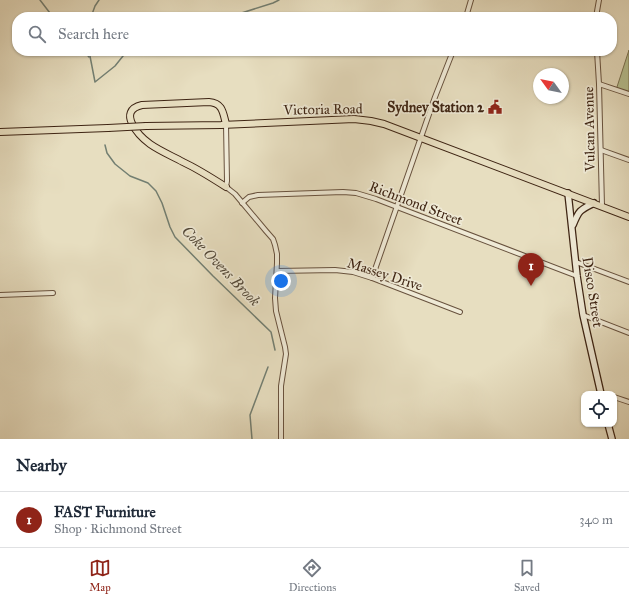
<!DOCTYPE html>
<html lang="en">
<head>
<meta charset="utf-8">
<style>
	body { margin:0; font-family:"IM FELL Great Primer",serif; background:#f2f2f3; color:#1f2937 }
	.controls { position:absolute; right:12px; bottom:12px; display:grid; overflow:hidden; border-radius:8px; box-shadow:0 1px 3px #0004 }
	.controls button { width:36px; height:36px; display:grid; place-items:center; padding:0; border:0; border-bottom:1px solid #e0e1e3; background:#fff; color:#1f2937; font:20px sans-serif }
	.compass { position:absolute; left:533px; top:68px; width:36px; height:36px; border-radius:50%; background:#fff; box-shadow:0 1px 3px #0004; rotate:303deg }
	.you { position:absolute; left:281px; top:281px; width:14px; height:14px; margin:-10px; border:3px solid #fff; border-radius:50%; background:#1a73e8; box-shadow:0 0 0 6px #1a73e833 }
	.badge { display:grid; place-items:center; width:26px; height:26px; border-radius:50%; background:#8f2418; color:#fff; font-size:13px; font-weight:700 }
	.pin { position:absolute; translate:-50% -33px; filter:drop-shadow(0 1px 2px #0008) }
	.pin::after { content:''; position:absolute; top:21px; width:14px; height:12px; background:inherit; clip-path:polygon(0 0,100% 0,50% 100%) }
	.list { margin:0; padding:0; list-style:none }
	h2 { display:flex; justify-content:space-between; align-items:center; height:52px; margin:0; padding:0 16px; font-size:17px }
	h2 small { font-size:13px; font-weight:400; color:#747a83 }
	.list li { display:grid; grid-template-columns:26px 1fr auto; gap:12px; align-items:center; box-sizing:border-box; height:56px; padding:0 16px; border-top:1px solid #e0e1e3 }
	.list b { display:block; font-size:15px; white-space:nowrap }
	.list p { margin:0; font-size:13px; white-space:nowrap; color:#747a83 }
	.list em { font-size:13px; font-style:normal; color:#747a83 }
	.icon { flex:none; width:22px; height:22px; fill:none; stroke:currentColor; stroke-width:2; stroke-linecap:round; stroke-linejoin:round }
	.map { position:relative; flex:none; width:629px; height:439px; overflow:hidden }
	.search { position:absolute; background:#fff; box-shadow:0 1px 3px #0004; left:12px; right:12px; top:12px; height:44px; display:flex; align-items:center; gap:10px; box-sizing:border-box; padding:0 14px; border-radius:16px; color:#747a83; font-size:15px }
	.sheet { height:108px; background:#fff }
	nav { display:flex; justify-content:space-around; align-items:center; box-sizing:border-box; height:56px; border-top:1px solid #e0e1e3; background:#fff; font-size:11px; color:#747a83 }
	nav a { display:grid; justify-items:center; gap:2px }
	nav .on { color:#8f2418 }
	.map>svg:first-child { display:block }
</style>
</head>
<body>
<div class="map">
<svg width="629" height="439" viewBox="0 0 629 439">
	<rect width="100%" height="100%" fill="#e7dec0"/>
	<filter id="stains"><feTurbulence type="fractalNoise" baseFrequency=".005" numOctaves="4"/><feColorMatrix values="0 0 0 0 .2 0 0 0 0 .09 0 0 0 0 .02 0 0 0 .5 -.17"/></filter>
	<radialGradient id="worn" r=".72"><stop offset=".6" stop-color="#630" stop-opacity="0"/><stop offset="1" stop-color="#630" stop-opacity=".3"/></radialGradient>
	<!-- green -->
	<polygon fill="#b7c191" stroke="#7a7252" points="629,50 629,94 616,90"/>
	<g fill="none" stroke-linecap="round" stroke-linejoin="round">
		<!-- stream -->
		<g stroke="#737f72" stroke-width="1.5">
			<polyline points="40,0 53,17"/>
			<polyline points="91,17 95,6 99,0"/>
			<polyline points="229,17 273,3 279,0"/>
			<polyline points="84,51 89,57"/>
			<polyline points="89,51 95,82 115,66 127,51"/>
			<polyline points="105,145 107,153 115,164 130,176 148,183 156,191 162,203 170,227 175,237 213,276 271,332 275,350"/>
			<polyline points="252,439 250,415 268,367"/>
		</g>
		<defs>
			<g id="street">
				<polyline points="466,17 471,0"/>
				<polyline points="596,17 599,0"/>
				<polyline points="597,51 599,84 602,206"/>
				<polyline points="599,84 629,94"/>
				<polyline points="226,124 227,181 226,187 235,194 266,231 273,239 275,245 277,254 277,263 275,298 276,311 285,347 286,354 281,386 281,439"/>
				<polyline points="601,150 629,160"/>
				<polyline points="242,203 249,197 258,195 343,192 356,193 376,199 577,276"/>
				<polyline points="576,262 629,282"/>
				<polyline points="277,271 335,270 353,272 372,278 460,312"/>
				<polyline points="372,278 435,97 453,51"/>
				<polyline points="0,295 53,293"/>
				<polyline points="583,315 629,333"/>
				<polyline points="614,397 629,402"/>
			</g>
			<g id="secondary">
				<polyline points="568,193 577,276 583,315 601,394"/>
				<path d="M573,225C579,210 580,210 594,203"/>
				<polyline points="608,424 612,439"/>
			</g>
			<g id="primary">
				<path d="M226,124C223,113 223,103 209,102L142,105C116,111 139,136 150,144C160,151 172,156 183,162C198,169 212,178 226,187"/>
				<polyline points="146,126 221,125 354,119 371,121 384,124 629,217"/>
				<polyline points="0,132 108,128"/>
			</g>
		</defs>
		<!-- street casing -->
		<use href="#street" stroke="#68523e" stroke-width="6"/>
		<!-- secondary casing -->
		<use href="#secondary" stroke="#3e2413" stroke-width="8"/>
		<!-- primary casing -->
		<use href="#primary" stroke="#3e2413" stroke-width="8"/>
		<!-- street -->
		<use href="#street" stroke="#efead6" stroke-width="4"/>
		<!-- secondary -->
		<use href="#secondary" stroke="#efead6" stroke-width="5.5"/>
		<!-- primary -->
		<use href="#primary" stroke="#e7dec0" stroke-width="6"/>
		<defs>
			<polyline id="primary-bridge" points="108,128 146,126"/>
		</defs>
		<!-- primary-bridge casing -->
		<use href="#primary-bridge" stroke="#3e2413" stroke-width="8" stroke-linecap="butt"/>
		<!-- primary-bridge -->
		<use href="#primary-bridge" stroke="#e7dec0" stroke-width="6"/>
	</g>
	<!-- icons -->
	<defs>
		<symbol id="civic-bare" viewBox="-9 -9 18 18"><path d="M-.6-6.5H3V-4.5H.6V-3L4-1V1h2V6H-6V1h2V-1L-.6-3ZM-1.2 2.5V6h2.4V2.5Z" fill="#8f2418" stroke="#efead6" stroke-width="2.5" paint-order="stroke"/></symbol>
	</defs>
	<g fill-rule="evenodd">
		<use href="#civic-bare" x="485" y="97" width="20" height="20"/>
	</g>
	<g text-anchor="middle" stroke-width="3.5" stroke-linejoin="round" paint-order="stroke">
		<!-- poi labels -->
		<g font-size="14" font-weight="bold" fill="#3e2413" stroke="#efead6" text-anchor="end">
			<text x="484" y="112">Sydney Station 2</text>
		</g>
		<!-- street labels -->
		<g font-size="14" fill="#3e2413" stroke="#efead6">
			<text transform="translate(323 109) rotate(-1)" y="5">Victoria Road</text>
			<text transform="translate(589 129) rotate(-91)" y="5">Vulcan Avenue</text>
			<text transform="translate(416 203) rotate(21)" y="5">Richmond Street</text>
			<text transform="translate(385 274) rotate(18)" y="5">Massey Drive</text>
			<text transform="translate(593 292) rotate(81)" y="5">Disco Street</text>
		</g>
		<!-- water labels -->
		<g font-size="15" font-style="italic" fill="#544a3b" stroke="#efead6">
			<text transform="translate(221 266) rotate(46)" y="5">Coke Ovens Brook</text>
		</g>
	</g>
	<rect width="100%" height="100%" filter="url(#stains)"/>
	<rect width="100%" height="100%" fill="url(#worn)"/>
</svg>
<div class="controls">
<button><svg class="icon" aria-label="locate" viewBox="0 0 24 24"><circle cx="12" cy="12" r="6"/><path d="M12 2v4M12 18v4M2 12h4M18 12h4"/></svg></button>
</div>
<svg class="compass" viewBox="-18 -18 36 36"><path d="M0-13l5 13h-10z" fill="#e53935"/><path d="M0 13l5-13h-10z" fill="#747a83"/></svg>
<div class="you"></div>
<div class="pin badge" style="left:531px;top:286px">1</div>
<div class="search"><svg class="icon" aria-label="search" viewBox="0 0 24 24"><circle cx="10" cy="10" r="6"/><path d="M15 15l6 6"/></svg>Search here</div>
</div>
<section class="sheet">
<h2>Nearby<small></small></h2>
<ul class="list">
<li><span class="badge">1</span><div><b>FAST Furniture</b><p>Shop · Richmond Street</p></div><em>340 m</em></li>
</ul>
</section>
<nav>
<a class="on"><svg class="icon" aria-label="map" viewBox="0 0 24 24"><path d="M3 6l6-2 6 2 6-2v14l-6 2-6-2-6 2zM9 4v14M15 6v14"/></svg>Map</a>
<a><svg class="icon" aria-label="directions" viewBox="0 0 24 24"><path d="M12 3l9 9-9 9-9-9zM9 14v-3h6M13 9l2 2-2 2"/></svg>Directions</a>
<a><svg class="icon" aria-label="saved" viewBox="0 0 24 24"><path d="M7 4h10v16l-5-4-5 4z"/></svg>Saved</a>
</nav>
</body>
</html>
